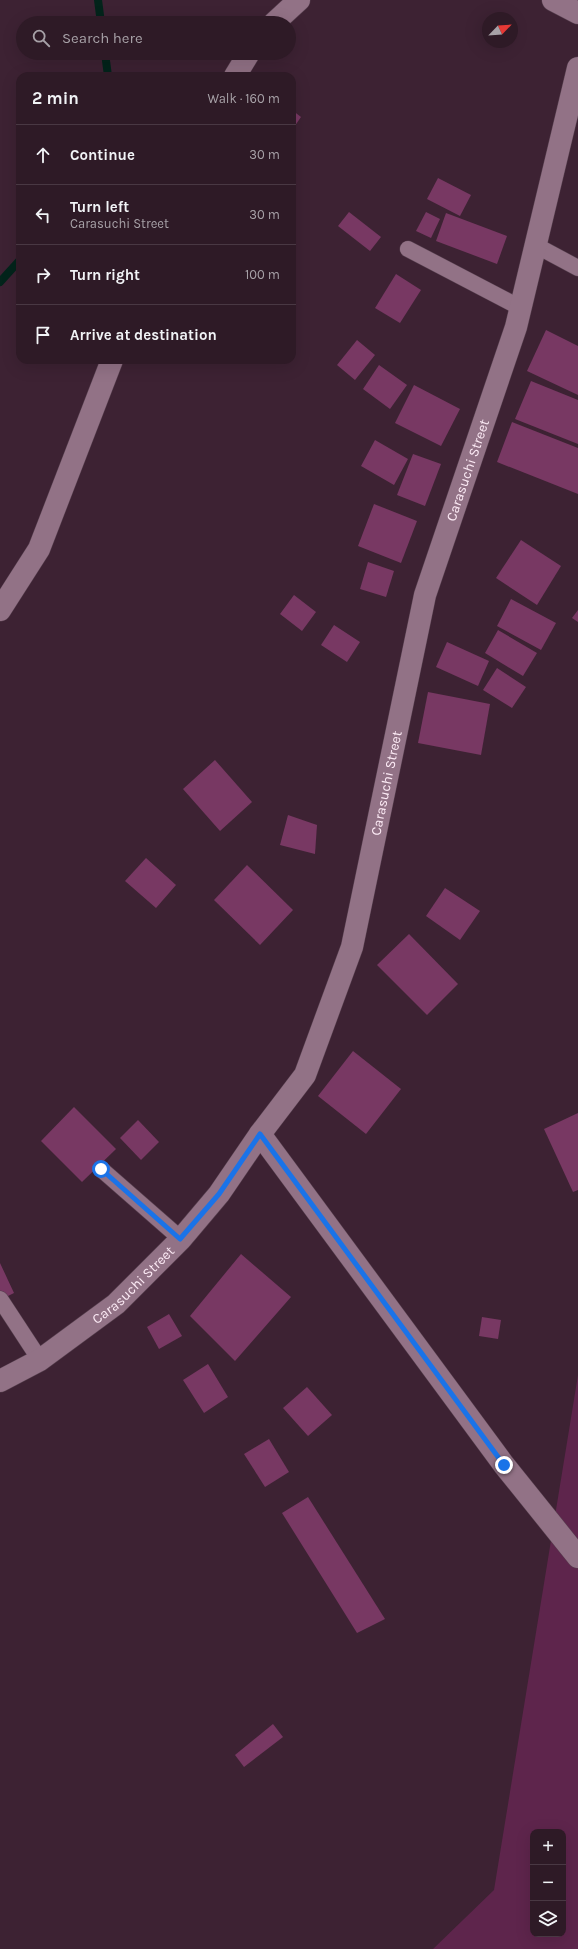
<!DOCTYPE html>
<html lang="en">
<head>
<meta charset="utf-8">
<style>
	body { margin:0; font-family:Karla,sans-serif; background:#3a2732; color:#f1f3f6 }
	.controls { position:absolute; right:12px; bottom:12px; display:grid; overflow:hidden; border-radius:8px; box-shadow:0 4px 16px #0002 }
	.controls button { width:36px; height:36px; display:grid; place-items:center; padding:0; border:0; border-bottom:1px solid #493843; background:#2e1a26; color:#f1f3f6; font:20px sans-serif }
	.compass { position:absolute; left:482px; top:12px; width:36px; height:36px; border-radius:50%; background:#2e1a26; box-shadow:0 4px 16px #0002; rotate:65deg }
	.stop { position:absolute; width:12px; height:12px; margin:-9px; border:3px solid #1a73e8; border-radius:50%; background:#fff }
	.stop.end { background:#1a73e8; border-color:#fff; box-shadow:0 1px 4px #0008 }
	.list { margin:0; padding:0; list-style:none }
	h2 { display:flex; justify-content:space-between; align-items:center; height:52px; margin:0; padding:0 16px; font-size:17px }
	h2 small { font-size:13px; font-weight:400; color:#a7a1a7 }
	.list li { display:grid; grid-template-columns:26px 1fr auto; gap:12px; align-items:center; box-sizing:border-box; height:60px; padding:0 16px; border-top:1px solid #493843 }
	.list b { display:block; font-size:15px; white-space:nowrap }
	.list p { margin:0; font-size:13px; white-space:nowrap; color:#a7a1a7 }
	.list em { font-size:13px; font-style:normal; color:#a7a1a7 }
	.icon { flex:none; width:22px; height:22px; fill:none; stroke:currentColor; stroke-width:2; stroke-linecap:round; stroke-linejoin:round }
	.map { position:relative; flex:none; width:578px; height:1949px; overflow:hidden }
	.search { position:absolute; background:#2e1a26; box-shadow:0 4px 16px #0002; left:16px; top:16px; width:280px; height:44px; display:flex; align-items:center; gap:10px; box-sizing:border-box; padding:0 14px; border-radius:22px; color:#a7a1a7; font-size:15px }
	.panel { position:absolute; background:#2e1a26; box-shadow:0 4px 16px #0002; left:16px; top:72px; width:280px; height:292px; border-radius:12px }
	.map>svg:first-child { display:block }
</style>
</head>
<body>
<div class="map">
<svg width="578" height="1949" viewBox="0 0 578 1949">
	<rect width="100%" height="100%" fill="#3d2233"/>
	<!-- green -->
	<path fill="#5e254c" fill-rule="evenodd" d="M578,1375V1949H433L494,1890ZM533,1832H563V1934H533Z"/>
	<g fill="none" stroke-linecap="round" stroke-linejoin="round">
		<!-- stream -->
		<g stroke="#03241b" stroke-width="8">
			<polyline points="98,0 101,23"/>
			<polyline points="105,53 108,76"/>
			<polyline points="0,282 20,260"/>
		</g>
	</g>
	<!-- building -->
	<g fill="#783863">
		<polygon points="292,110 301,117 292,130"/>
		<polygon points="438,178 471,195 460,216 427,199"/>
		<polygon points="349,212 381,237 370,251 338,226"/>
		<polygon points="426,212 440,219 431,238 416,231"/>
		<polygon points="446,213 507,236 497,264 436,241"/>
		<polygon points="396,274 421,290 400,323 375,308"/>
		<polygon points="546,330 578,346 578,395 527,371"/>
		<polygon points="357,340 375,355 355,380 337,365"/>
		<polygon points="379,365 407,385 390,409 363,389"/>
		<polygon points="531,381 578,400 578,444 515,419"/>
		<polygon points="414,385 460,409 441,446 395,423"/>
		<polygon points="512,422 578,448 578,494 497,462"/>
		<polygon points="375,440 408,459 394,485 361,466"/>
		<polygon points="413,454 441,464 425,506 397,495"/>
		<polygon points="374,504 417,521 401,563 358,546"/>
		<polygon points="521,540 561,566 537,605 496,578"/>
		<polygon points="368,562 394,571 386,597 360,589"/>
		<polygon points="294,595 316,612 302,631 280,614"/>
		<polygon points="511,599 556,623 541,650 497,626"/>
		<polygon points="578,610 578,622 572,618"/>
		<polygon points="334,625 360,642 347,662 321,645"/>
		<polygon points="498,630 537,653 523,676 485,653"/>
		<polygon points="447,642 489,661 478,686 436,667"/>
		<polygon points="497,668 526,687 512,708 483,690"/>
		<polygon points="428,692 490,704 481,755 418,743"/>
		<polygon points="215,760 252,802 220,831 183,789"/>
		<polygon points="288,815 317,825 315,854 280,845"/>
		<polygon points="146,858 176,885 156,908 125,881"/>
		<polygon points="247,865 293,910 260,945 214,900"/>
		<polygon points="445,888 480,911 460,940 426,916"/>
		<polygon points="409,934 458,984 427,1015 377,965"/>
		<polygon points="353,1051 401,1089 366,1134 318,1096"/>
		<polygon points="74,1107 116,1149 82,1182 41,1141"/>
		<polygon points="578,1113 578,1190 573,1192 544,1129"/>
		<polygon points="138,1120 159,1142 141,1160 120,1138"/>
		<polygon points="241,1254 291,1297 235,1361 190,1316"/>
		<polygon points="0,1263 14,1293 0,1300"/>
		<polygon points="169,1314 182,1336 159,1349 147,1327"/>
		<polygon points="482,1317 501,1320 498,1339 479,1336"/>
		<polygon points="208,1364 228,1397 204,1413 183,1380"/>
		<polygon points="307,1387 332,1415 308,1436 283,1408"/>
		<polygon points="269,1439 289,1472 265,1487 244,1454"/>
		<polygon points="308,1497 385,1619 357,1633 282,1513"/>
		<polygon points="273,1724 283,1737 244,1767 235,1755"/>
	</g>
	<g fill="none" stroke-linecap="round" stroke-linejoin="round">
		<defs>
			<g id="service">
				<polyline points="537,246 578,268"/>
				<polyline points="408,249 521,308"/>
				<polyline points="101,1169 181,1239"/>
				<polyline points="0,1299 40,1360"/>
			</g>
			<g id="minor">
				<polyline points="553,0 578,13"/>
				<polyline points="274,23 299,0"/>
				<polyline points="235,76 249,53"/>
				<polyline points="0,610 39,549 112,360"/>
				<polyline points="260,1134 504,1465 578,1557"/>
			</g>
			<g id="tertiary">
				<path id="s1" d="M0,1381L40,1360L116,1304L181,1239L219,1194L260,1134L305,1075L352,947L425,595L516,327L578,68"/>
			</g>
		</defs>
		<!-- service casing -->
		<use href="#service" stroke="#57404f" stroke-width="17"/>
		<!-- minor casing -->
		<use href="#minor" stroke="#57404f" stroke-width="23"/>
		<!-- tertiary casing -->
		<use href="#tertiary" stroke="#57404f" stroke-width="23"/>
		<!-- service -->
		<use href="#service" stroke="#927286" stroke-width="16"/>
		<!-- minor -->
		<use href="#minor" stroke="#927286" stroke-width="22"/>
		<!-- tertiary -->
		<use href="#tertiary" stroke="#927286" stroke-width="22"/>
	</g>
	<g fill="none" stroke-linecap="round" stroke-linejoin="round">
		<!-- route -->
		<polyline stroke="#1a73e8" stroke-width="5" points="101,1169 180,1239 219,1194 260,1134 504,1465"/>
	</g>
	<g text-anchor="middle" stroke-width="3" stroke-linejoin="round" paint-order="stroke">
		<!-- street labels -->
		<g font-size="14" fill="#fceaf5" stroke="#321829">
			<text dy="5" stroke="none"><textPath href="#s1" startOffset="1065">Carasuchi Street</textPath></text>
			<text dy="5" stroke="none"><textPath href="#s1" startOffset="741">Carasuchi Street</textPath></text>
			<text dy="5" stroke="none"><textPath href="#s1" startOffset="165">Carasuchi Street</textPath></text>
		</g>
	</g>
</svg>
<div class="controls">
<button>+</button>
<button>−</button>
<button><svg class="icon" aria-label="layers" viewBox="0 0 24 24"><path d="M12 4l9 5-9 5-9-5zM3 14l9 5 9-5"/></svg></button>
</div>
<svg class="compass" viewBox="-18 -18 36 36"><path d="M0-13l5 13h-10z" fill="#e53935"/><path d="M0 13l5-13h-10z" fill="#a7a1a7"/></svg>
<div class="stop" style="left:101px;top:1169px"></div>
<div class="stop end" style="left:504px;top:1465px"></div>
<div class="search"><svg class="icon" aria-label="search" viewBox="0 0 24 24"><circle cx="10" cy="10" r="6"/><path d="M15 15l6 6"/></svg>Search here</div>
<section class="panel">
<h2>2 min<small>Walk · 160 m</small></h2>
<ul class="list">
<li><svg class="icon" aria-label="ahead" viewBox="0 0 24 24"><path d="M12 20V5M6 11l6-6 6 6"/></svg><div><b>Continue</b></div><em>30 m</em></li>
<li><svg class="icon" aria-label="left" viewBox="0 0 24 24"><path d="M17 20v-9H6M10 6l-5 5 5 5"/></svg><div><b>Turn left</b><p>Carasuchi Street</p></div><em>30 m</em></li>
<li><svg class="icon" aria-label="right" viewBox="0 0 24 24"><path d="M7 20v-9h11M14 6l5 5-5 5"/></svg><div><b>Turn right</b></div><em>100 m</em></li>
<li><svg class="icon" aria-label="arrive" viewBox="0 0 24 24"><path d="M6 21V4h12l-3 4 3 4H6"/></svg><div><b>Arrive at destination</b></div></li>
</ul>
</section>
</div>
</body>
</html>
